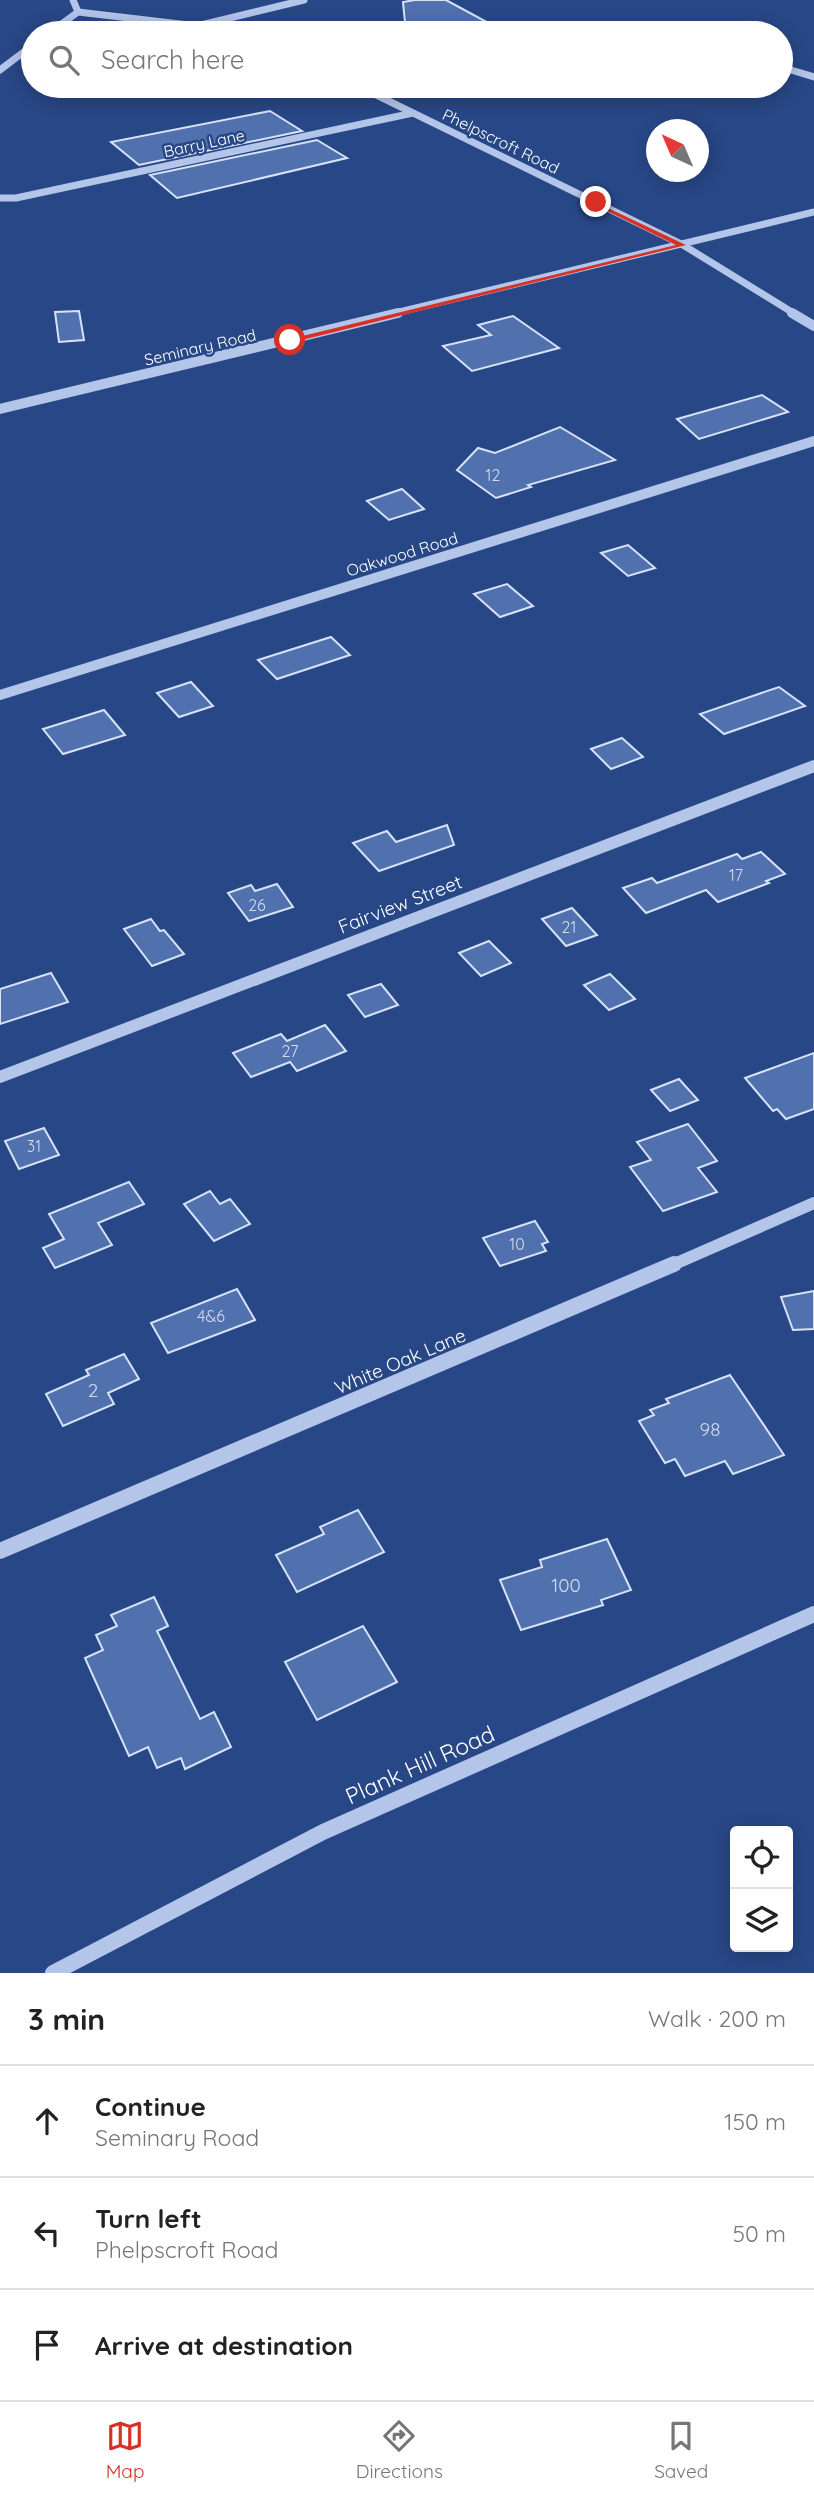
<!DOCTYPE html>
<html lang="en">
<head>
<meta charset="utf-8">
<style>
	body { margin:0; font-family:Quicksand,sans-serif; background:#f6f6f6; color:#222 }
	.controls { position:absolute; right:21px; bottom:21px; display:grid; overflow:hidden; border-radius:7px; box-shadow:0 4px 18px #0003 }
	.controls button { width:63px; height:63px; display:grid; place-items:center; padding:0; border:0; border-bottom:2px solid #e0e0e0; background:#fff; color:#222; font:35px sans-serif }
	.compass { position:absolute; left:646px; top:119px; width:63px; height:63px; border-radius:50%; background:#fff; box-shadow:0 4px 18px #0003; rotate:316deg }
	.stop { position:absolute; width:21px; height:21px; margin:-16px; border:5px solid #d93025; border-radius:50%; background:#fff }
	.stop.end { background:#d93025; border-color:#fff; box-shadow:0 2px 7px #0008 }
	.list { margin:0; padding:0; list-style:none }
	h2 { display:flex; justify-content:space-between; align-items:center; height:91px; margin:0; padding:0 28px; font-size:30px }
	h2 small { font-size:23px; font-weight:400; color:#767676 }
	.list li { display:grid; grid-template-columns:46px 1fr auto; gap:21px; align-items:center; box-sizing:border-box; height:112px; padding:0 28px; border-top:2px solid #e0e0e0 }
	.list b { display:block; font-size:26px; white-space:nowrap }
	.list p { margin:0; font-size:23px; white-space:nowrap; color:#767676 }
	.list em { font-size:23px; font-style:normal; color:#767676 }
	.icon { flex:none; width:38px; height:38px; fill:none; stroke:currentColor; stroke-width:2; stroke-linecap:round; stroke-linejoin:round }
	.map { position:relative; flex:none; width:814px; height:1973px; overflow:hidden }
	.search { position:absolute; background:#fff; box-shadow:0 4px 18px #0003; left:21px; right:21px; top:21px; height:77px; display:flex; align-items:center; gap:18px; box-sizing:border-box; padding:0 24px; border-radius:38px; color:#767676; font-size:26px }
	.sheet { height:427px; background:#fff }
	nav { display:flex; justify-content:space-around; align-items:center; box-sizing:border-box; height:98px; border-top:2px solid #e0e0e0; background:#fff; font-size:19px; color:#767676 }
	nav a { display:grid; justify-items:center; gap:4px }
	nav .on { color:#d93025 }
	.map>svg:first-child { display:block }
</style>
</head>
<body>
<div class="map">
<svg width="814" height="1973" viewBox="0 0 814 1973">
	<rect width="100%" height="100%" fill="#284786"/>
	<!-- building -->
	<g fill="#5070ae" stroke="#d7e2f6" stroke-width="2">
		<polygon points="415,0 446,0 507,33 406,33 403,2"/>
		<polygon points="270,111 302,131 139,165 111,142"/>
		<polygon points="317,140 347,158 177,198 150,175"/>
		<polygon points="79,311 84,340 59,342 55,312"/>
		<polygon points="513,316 559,348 472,371 443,346 491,335 478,325"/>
		<polygon points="762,395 788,412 699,439 677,419"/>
		<polygon points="560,427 615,460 528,485 531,487 496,498 457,470 478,448 495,453"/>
		<polygon points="402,489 424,509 389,520 367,501"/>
		<polygon points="628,545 655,568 628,576 601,553"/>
		<polygon points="507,584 533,606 500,617 474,594"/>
		<polygon points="331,637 350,655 277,679 258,660"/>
		<polygon points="191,682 213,706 179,717 157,693"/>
		<polygon points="779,687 805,706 724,734 700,714"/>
		<polygon points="104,710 125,735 63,754 43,729"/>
		<polygon points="622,738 643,757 611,769 591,749"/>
		<polygon points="447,825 454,845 379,871 353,843 387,831 396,842"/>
		<polygon points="761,852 785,874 766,881 769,883 718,902 706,890 646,913 623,888 652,878 657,883 737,854 742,859"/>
		<polygon points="277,884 293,907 249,921 228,893 251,885 255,891"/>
		<polygon points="572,908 597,935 566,946 542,919"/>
		<polygon points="151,919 160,931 164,930 184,954 152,966 124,929"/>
		<polygon points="489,941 511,963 481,976 459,953"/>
		<polygon points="51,973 68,1002 0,1024 0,989"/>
		<polygon points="610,974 635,999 609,1010 584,985"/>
		<polygon points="381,984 398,1005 365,1017 348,995"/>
		<polygon points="325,1025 346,1051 297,1071 290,1062 251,1077 233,1053 281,1034 287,1041"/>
		<polygon points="814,1053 814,1109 786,1119 777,1109 773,1111 745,1078"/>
		<polygon points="679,1079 698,1100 670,1111 651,1090"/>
		<polygon points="688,1124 717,1161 698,1168 717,1192 663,1211 630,1167 651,1160 637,1142"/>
		<polygon points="44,1128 59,1155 19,1169 5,1141"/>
		<polygon points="129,1182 144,1204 98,1223 112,1245 55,1268 43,1248 64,1239 49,1214"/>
		<polygon points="210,1191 220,1204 230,1199 250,1224 214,1241 184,1204"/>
		<polygon points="535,1221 548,1242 542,1244 546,1251 500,1266 483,1238"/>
		<polygon points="237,1289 255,1320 168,1353 151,1323"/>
		<polygon points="814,1291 814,1329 793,1330 781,1297"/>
		<polygon points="124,1354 139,1379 108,1393 114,1404 63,1426 46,1394 89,1375 86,1370"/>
		<polygon points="730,1375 784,1455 733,1474 725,1461 685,1476 675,1459 665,1463 639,1421 654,1415 650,1410 669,1403 666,1399"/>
		<polygon points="358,1510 384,1552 297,1592 276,1555 324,1534 320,1527"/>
		<polygon points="607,1539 631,1590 601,1600 603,1605 521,1630 500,1580 542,1567 540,1560"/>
		<polygon points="154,1597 168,1626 157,1631 200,1719 214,1712 231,1747 185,1769 181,1758 157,1768 148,1747 129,1756 85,1658 103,1650 96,1635 117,1626 111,1615"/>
		<polygon points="363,1626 397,1682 317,1720 285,1662"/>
	</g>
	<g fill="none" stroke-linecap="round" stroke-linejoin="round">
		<!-- minor-far3 -->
		<g stroke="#b3c5e8" stroke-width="7">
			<polyline points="78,12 197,26 228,33"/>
			<polyline points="197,26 304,0"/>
			<polyline points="49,33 78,12 73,0"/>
			<polyline points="781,67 814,77"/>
			<polyline points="0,70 33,45"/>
			<polyline points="358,86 683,245 795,314"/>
			<polyline points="370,92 398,86"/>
			<polyline points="0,198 16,198 413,113"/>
			<polyline points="391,314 814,212"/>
		</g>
		<!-- minor-far2 -->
		<g stroke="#b3c5e8" stroke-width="10">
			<polyline points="792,313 814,326"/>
			<polyline points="0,409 398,313"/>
			<polyline points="0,695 814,441"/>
		</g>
		<!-- minor-far1 -->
		<g stroke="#b3c5e8" stroke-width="12">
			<polyline points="0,1077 814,766"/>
			<polyline points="670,1266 814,1203"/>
		</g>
		<!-- minor -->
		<g stroke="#b3c5e8" stroke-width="16">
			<polyline points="0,1551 674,1264"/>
			<polyline points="53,1973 323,1832 814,1614"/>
		</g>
	</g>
	<!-- route -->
	<polygon fill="#d93025" points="593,201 686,245 290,343 286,340 676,245 593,204"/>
	<g text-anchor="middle" stroke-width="5" stroke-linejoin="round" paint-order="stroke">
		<!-- far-street labels -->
		<g font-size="16" fill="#fff" stroke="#284786">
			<text transform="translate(501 141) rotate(26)" y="6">Phelpscroft Road</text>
			<text transform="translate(204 143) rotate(-12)" y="6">Barry Lane</text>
			<text transform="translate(200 347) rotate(-13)" y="6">Seminary Road</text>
			<text transform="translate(402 554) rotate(-17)" y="6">Oakwood Road</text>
		</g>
		<!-- number labels -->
		<g font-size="16" fill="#d3dbeb">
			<text x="493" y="481">12</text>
			<text x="736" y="881">17</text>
			<text x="257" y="911">26</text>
			<text x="569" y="933">21</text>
			<text x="290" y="1057">27</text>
			<text x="34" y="1152">31</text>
			<text x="517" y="1250">10</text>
			<text x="211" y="1322">4&amp;6</text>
		</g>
		<!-- street labels -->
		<g font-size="19" fill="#fff" stroke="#284786">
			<text transform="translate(400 904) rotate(-21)" y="7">Fairview Street</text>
			<text transform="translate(400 1361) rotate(-23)" y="7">White Oak Lane</text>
		</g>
		<!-- near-number labels -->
		<g font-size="19" fill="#d3dbeb">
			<text x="93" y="1397">2</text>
			<text x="710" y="1436">98</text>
			<text x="566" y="1592">100</text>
		</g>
		<!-- near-street labels -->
		<g font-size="23" fill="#fff" stroke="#284786">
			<text transform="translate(420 1765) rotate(-24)" y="8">Plank Hill Road</text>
		</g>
	</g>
</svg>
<div class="controls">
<button><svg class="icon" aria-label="locate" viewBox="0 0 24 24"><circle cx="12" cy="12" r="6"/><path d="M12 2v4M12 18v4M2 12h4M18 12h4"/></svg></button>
<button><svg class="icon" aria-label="layers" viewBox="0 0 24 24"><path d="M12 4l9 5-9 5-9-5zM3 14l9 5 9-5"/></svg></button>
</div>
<svg class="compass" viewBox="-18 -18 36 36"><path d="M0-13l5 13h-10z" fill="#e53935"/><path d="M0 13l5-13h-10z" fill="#767676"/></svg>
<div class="stop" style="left:290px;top:340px"></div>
<div class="stop end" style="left:596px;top:202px"></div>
<div class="search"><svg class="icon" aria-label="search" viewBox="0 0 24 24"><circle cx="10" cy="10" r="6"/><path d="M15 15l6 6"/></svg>Search here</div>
</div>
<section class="sheet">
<h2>3 min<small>Walk · 200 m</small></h2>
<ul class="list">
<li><svg class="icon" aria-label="ahead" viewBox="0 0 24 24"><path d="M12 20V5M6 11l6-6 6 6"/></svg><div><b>Continue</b><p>Seminary Road</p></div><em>150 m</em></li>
<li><svg class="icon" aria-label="left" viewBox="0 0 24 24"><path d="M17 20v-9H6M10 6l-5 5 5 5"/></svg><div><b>Turn left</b><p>Phelpscroft Road</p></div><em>50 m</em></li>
<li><svg class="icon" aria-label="arrive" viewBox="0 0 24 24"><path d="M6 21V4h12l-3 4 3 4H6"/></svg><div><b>Arrive at destination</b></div></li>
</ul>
</section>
<nav>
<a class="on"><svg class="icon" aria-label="map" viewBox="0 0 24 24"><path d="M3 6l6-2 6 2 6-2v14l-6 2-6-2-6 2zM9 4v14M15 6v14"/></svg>Map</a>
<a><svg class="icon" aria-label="directions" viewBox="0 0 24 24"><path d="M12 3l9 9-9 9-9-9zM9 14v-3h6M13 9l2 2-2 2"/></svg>Directions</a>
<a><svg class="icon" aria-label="saved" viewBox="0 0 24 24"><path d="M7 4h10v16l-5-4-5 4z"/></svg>Saved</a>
</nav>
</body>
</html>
